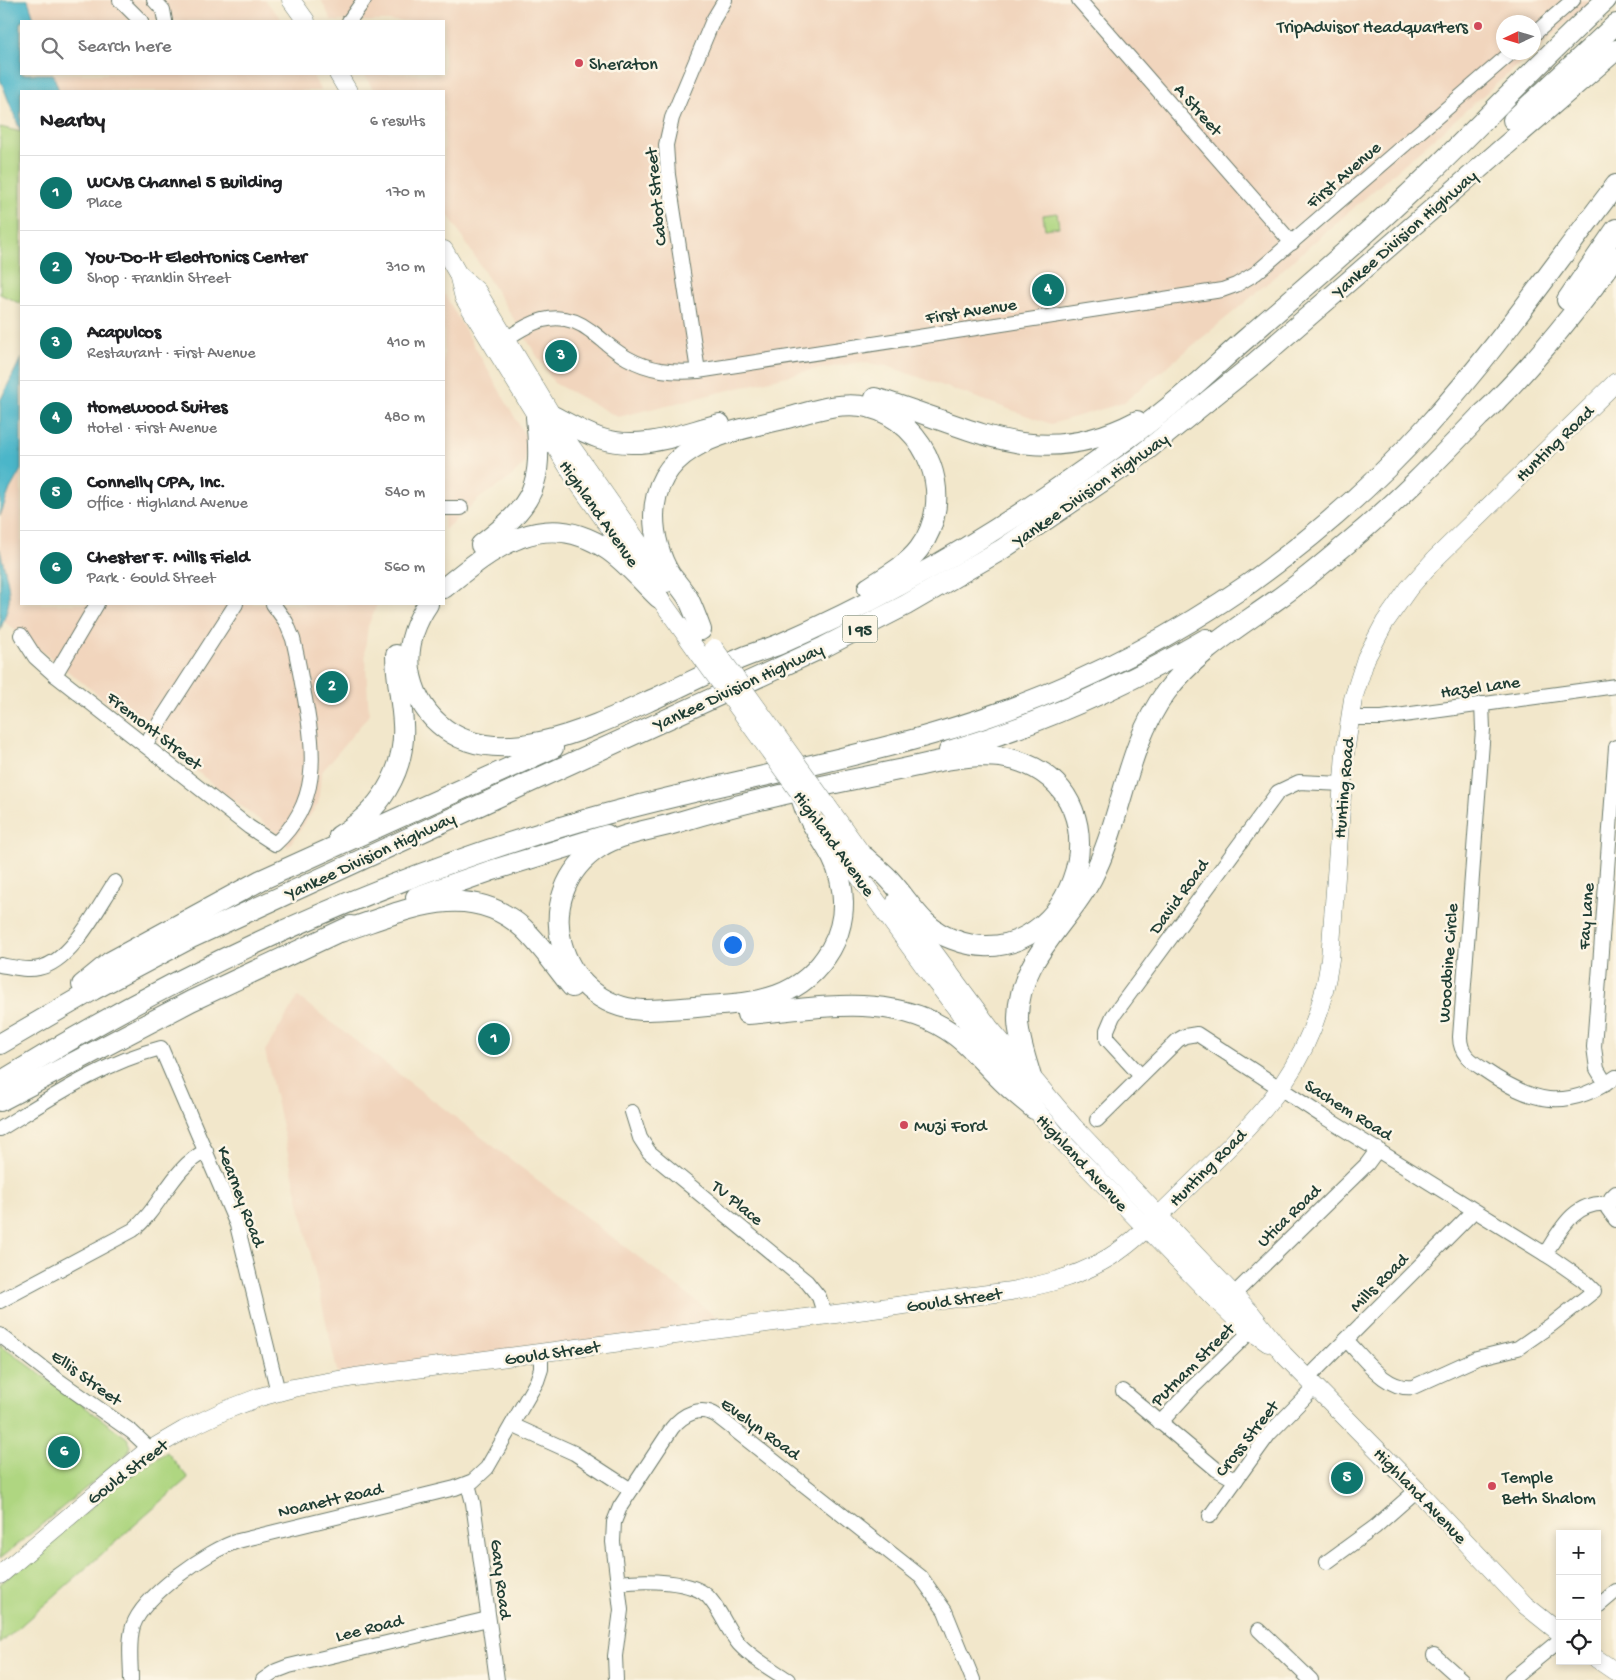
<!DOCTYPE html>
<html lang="en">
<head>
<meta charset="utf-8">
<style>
	body { margin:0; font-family:"Gochi Hand",sans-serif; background:#f2f2f2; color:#202124 }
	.controls { position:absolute; right:15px; bottom:15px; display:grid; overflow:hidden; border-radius:0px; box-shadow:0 2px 8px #0003 }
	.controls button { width:45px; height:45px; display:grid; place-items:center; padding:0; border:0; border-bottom:1px solid #e0e0e0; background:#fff; color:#202124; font:25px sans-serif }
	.compass { position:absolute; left:1496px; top:15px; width:45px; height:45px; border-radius:50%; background:#fff; box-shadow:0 2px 8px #0003; rotate:266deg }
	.you { position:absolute; left:732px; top:944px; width:18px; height:18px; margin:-12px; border:4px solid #fff; border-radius:50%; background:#1a73e8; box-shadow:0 0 0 8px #1a73e833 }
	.badge { display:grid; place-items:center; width:32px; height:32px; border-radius:50%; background:#0f766e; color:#fff; font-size:16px; font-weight:700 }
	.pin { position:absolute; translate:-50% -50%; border:2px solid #fff; box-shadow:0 1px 5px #0006 }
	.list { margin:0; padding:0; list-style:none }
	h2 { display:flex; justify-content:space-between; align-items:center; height:65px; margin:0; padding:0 20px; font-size:21px }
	h2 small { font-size:16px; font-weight:400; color:#757577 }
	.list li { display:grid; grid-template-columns:32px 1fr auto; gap:15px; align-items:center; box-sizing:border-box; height:75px; padding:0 20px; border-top:1px solid #e0e0e0 }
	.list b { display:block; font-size:19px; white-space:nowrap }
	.list p { margin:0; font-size:16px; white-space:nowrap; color:#757577 }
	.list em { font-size:16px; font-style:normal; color:#757577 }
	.icon { flex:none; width:28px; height:28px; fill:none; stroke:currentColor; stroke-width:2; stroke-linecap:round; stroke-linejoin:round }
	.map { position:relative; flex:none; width:1616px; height:1680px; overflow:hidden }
	.search { position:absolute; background:#fff; box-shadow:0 2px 8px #0003; left:20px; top:20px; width:425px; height:55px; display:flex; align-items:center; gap:12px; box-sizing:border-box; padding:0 18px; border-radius:0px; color:#757577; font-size:19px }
	.panel { position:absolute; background:#fff; box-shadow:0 2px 8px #0003; left:20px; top:90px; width:425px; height:515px; border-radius:0px }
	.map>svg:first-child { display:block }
</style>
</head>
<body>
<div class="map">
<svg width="1616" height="1680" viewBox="0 0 1616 1680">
	<rect width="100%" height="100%" fill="#fcf5e5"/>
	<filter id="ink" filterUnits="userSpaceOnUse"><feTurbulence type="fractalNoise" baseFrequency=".02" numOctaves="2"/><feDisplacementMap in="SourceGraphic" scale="10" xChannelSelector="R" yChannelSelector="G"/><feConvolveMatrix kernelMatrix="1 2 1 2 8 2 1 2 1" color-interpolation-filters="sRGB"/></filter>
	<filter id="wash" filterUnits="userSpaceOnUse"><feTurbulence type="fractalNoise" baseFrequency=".0096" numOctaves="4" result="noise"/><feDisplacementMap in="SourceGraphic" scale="20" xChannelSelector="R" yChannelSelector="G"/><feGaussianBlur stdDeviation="1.12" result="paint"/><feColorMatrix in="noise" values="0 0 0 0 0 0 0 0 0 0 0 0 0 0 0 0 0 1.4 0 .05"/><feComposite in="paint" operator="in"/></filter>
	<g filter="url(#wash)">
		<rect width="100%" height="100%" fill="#f2e7cb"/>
		<!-- built -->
		<g fill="#f1d5bd" fill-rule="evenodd">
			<polygon points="28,0 265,0 283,21 35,21"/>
			<path d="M321,0H1593L1243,304L1123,403L1051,424L887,366L862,362L812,370L618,417L554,383L444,208V91H374L364,74H444V21H332ZM1504,22H1534V52H1504Z"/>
			<polygon points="53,74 312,74 321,91 59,91"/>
			<polygon points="444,293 526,437 526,452 525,463 509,479 481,497 444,530"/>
			<polygon points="21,470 21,604 377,604 368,626 365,649 369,715 321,773 318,804 288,847 276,833 3,621 9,600 7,577 3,567 0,549 1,508"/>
			<polygon points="298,997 726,1324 338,1375 265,1051"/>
		</g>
		<!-- green -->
		<g fill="#afd681" stroke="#678a5a">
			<polygon points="0,127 21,132 21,304 0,294"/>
			<polygon points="1057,213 1059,227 1045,229 1043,215"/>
			<polygon points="0,1344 127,1438 131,1446 127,1454 0,1559"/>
			<polygon points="167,1452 188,1478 0,1644 0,1584 123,1481"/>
		</g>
		<!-- water -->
		<g fill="#4bb6c9" stroke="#357a7e">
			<polygon points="0,0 28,0 35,21 21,21 21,74 53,74 59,91 21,91 21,132 0,79"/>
			<polygon points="21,358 21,470 10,489 0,516 0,401"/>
			<path d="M0,549C3,566 10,583 9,600C8,610 3,621 0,631Z"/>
		</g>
	</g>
	<g filter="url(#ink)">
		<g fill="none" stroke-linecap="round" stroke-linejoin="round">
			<defs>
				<g id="minor">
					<polyline points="120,0 141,21"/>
					<polyline points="154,0 163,10 165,21"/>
					<polyline points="1079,0 1292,243"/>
					<polyline points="349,21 364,0"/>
					<polyline points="1534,34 1573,0"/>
					<path d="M498,345C527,323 558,305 591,331C603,340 614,351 627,358C650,371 673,373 698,371L1222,290L1236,285L1256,273L1512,52"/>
					<polyline points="698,371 668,175 666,145 672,118 713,20 725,0"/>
					<polyline points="444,508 461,508"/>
					<path d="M21,635L35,657L55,675L249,827L275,844C320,803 315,754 305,699C301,679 298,659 293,639L286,622L273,604"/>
					<polyline points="55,675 97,604"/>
					<path d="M1482,704L1483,729L1460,1037C1460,1054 1471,1061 1483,1069C1531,1102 1565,1113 1616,1077"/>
					<polyline points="1349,718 1382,718 1616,686"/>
					<polyline points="145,745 236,604"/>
					<path d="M0,965C12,967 27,971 39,968C72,961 97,909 115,882"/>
					<polyline points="1141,1076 1107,1039 1107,1030 1113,1016 1278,792 1299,782 1343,784"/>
					<polyline points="1606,1084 1597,1069 1594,1047 1616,747"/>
					<polyline points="632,1112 640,1138 649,1152 807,1282 819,1297 825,1316"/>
					<path d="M1097,1120L1178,1040L1185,1036L1197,1034L1321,1115L1553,1259L1583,1280L1594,1291L1551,1325L1518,1348L1477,1358L1413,1387C1385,1391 1364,1357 1346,1340"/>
					<path d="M0,1129C51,1098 102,1063 161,1048L237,1225L278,1392"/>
					<polyline points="1616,1193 1611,1198 1608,1209 1616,1220"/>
					<path d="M1545,1254C1561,1229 1574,1201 1608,1204"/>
					<path d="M0,1301L133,1230C161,1208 172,1167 206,1151"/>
					<polyline points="1227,1301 1367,1164 1378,1149"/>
					<polyline points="0,1335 58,1380 132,1432 150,1449"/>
					<polyline points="1308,1378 1474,1211"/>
					<polyline points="1123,1391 1216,1469 1236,1480"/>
					<polyline points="1160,1423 1192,1388 1251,1331"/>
					<polyline points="512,1425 574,1453 631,1490"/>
					<polyline points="468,1484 473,1503 497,1680"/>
					<polyline points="1210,1516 1269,1434 1316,1386"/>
					<polyline points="1327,1562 1375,1527 1417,1490"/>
					<path d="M619,1583C642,1580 695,1579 710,1599C722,1613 727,1630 739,1644C753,1659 771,1669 788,1680"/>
					<polyline points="1597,1607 1616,1591"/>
					<polyline points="1259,1630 1311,1680"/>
					<polyline points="1434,1655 1462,1680"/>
					<path d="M131,1680C131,1663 128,1643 133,1626C143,1596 208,1550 238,1541L455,1488L473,1481L487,1468L537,1381L541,1369V1353"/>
					<polyline points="263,1680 276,1671 289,1666 488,1619"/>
					<path d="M616,1680L615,1656L621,1610L613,1542L614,1522L620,1507L672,1428C683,1414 701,1405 717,1416L921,1577L945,1611L973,1680"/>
					<polyline points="1511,1680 1560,1640"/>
				</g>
				<g id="major">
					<polyline points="291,0 306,21"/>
					<polyline points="338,74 348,91"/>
					<polyline points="444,250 458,274 477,291 568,442 667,583"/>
					<polyline points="458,274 464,298 576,480 700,655"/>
					<polyline points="826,804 872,868"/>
					<polyline points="823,827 934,980 1057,1136 1212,1296 1241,1324 1268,1343"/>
					<polyline points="896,901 990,1028 1074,1127 1251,1313 1284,1355 1417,1490 1525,1605 1560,1633"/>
					<path d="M0,1575L143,1454L184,1430L226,1410L260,1397L293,1388L355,1377L1011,1291C1042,1285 1073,1278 1101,1262C1132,1246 1157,1217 1182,1193C1257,1120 1315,1069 1330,959L1345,753L1353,699L1366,658L1385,622L1409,588L1435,559L1616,382"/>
					<polyline points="1597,1659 1616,1672"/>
				</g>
				<g id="highway">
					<polyline points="1513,120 1616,24"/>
					<polyline points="1567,300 1616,229"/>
					<path d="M875,398C972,426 1036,474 1137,421"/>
					<path d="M551,415C567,423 582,432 599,438C641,452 680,434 720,424"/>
					<path d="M481,545C535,503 543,486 536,417"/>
					<path d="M444,588C493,548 544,506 608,550C627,563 642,582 659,598"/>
					<path d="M428,604C415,623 407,646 410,670C413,690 423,710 439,724C497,776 599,724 658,697C687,684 715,669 744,657C756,652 768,649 780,644C885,598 985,540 1078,474C1117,447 1155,420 1190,389C1210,372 1228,354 1248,337C1305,287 1363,238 1417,186C1481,125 1541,60 1606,0"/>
					<path d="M701,630C697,619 693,608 688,598C683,590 676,582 670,574C660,558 654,536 654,516C655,442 731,432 787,418C813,411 841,401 868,407C929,422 957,499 919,549C906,566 886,576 868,588"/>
					<path d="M949,751C1039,724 1125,686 1206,639"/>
					<path d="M800,794C803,803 806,814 811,822C822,842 835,857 840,879C846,903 843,928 831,949C802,999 758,1003 707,1006C685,1008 664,1010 642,1010C557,1005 527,893 600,847C624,832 655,830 682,821C767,795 854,780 940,761C964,757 991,753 1015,760C1137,797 1067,984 952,939C922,928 911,903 890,880C883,872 873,865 865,857"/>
					<path d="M339,836C379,812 406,772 403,724C402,701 396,678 396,655"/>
					<polyline points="416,897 490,871 607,835"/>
					<path d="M340,932C401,913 466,877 523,928C541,945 556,967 572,987"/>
					<polyline points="82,985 110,962 261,880 553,748"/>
					<path d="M747,1014C816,1009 896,990 956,1036C974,1050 988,1068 1005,1084C1014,1093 1025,1101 1034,1109"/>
					<polyline points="0,1044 93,990 191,938 824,647 906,605 1001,550 1137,458 1251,366 1616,50"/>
					<path d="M1031,1077C1026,1059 1019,1040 1018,1021C1016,962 1067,925 1092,878C1123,818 1125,748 1166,692C1195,653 1236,629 1275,601C1301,583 1325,562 1349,542C1396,503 1437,461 1479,417C1485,411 1492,406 1498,399C1541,356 1580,306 1616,257"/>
					<path d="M0,1082C181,970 376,880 581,821C697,787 817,768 933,734C1045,702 1153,650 1250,583C1314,537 1375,484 1428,425C1496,350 1554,265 1616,185"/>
					<polyline points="0,1101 191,1001 351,926"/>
				</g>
			</defs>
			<!-- minor casing -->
			<use href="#minor" stroke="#697869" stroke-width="16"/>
			<!-- major casing -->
			<use href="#major" stroke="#697869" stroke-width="19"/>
			<!-- highway casing -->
			<use href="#highway" stroke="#697869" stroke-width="22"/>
			<!-- minor -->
			<use href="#minor" stroke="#fff" stroke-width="14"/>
			<!-- major -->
			<use href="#major" stroke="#fff" stroke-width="18"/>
			<!-- highway -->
			<use href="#highway" stroke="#fff" stroke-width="20"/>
			<defs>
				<g id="major-bridge">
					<polyline points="714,648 826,804"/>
					<polyline points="700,655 812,810"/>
				</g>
			</defs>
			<!-- major-bridge casing -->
			<use href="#major-bridge" stroke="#697869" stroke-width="19" stroke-linecap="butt"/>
			<!-- major-bridge -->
			<use href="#major-bridge" stroke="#fff" stroke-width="18"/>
		</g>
	</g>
	<!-- markers -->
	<g fill="#d1495b" stroke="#fcf5e5" stroke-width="2">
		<circle cx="1478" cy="26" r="5"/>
		<circle cx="579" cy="63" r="5"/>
		<circle cx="904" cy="1125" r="5"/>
		<circle cx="1492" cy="1486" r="5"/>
	</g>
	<g text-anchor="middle" stroke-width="5" stroke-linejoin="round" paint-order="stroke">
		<!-- shield labels -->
		<rect fill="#fcf5e5" stroke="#617469" stroke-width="1" x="842.5" y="615.5" width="35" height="27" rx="4"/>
		<g font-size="16" font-weight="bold" fill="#1f3d34">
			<text x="860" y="635">I 95</text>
		</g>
		<!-- poi labels -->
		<g font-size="18" fill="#1f3d34" stroke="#fcf5e5" text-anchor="start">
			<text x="1468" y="32" text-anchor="end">TripAdvisor Headquarters</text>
			<text x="589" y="69">Sheraton</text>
			<text x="914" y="1131">Muzi Ford</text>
			<text x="1502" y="1482">Temple<tspan x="1502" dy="21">Beth Shalom</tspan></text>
		</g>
		<!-- street labels -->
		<g font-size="18" fill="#1f3d34" stroke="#fcf5e5">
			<text transform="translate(1199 109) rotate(49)" y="6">A Street</text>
			<text transform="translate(1343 174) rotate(-41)" y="6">First Avenue</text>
			<text transform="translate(655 197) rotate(-96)" y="6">Cabot Street</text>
			<text transform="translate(1404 233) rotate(-41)" y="6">Yankee Division Highway</text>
			<text transform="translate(971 310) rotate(-9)" y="6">First Avenue</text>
			<text transform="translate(1554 443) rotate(-44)" y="6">Hunting Road</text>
			<text transform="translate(1090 489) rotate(-35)" y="6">Yankee Division Highway</text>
			<text transform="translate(600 513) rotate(55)" y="6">Highland Avenue</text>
			<text transform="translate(738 686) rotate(-25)" y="6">Yankee Division Highway</text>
			<text transform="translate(1480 686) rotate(-8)" y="6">Hazel Lane</text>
			<text transform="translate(155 730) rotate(38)" y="6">Fremont Street</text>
			<text transform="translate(1343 788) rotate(-85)" y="6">Hunting Road</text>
			<text transform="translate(835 843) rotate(54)" y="6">Highland Avenue</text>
			<text transform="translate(370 855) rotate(-25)" y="6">Yankee Division Highway</text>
			<text transform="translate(1178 896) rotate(-54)" y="6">David Road</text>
			<text transform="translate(1585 916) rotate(-86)" y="6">Fay Lane</text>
			<text transform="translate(1447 963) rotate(-86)" y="6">Woodbine Circle</text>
			<text transform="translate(1349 1109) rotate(32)" y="6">Sachem Road</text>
			<text transform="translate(1083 1162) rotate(47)" y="6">Highland Avenue</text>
			<text transform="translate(1207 1167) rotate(-45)" y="6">Hunting Road</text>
			<text transform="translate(242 1196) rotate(69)" y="6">Kearney Road</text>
			<text transform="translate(738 1202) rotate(39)" y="6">TV Place</text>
			<text transform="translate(1288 1215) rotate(-44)" y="6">Utica Road</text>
			<text transform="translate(1378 1282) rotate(-45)" y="6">Mills Road</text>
			<text transform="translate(954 1299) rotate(-8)" y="6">Gould Street</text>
			<text transform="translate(552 1352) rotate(-8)" y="6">Gould Street</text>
			<text transform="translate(1192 1364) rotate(-45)" y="6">Putnam Street</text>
			<text transform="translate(87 1377) rotate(36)" y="6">Ellis Street</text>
			<text transform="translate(761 1428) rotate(36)" y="6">Evelyn Road</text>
			<text transform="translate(1246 1438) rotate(-52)" y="6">Cross Street</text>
			<text transform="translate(127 1471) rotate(-37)" y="6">Gould Street</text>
			<text transform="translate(1421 1495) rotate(46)" y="6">Highland Avenue</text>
			<text transform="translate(330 1499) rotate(-13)" y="6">Noanett Road</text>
			<text transform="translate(502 1579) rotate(83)" y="6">Gary Road</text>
			<text transform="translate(369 1627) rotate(-14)" y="6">Lee Road</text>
		</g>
	</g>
</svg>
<div class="controls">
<button>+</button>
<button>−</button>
<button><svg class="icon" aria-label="locate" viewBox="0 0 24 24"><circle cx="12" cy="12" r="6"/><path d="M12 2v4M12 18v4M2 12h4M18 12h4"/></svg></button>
</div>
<svg class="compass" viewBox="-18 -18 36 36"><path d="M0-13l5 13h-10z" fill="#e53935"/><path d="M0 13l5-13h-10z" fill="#757577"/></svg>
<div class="you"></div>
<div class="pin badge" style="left:494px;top:1039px">1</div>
<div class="pin badge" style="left:332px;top:687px">2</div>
<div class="pin badge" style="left:561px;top:356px">3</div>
<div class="pin badge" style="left:1048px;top:290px">4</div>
<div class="pin badge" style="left:1347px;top:1478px">5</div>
<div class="pin badge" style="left:64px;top:1452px">6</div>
<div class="search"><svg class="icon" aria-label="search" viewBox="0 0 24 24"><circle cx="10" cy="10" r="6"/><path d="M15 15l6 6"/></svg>Search here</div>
<section class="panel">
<h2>Nearby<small>6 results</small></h2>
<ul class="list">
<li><span class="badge">1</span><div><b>WCVB Channel 5 Building</b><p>Place</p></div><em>170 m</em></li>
<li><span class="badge">2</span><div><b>You-Do-It Electronics Center</b><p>Shop · Franklin Street</p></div><em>310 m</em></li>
<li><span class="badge">3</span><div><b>Acapulcos</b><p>Restaurant · First Avenue</p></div><em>410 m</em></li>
<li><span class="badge">4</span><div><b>Homewood Suites</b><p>Hotel · First Avenue</p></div><em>480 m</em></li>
<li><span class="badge">5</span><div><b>Connelly CPA, Inc.</b><p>Office · Highland Avenue</p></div><em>540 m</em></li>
<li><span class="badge">6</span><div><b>Chester F. Mills Field</b><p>Park · Gould Street</p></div><em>560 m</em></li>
</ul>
</section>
</div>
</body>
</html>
